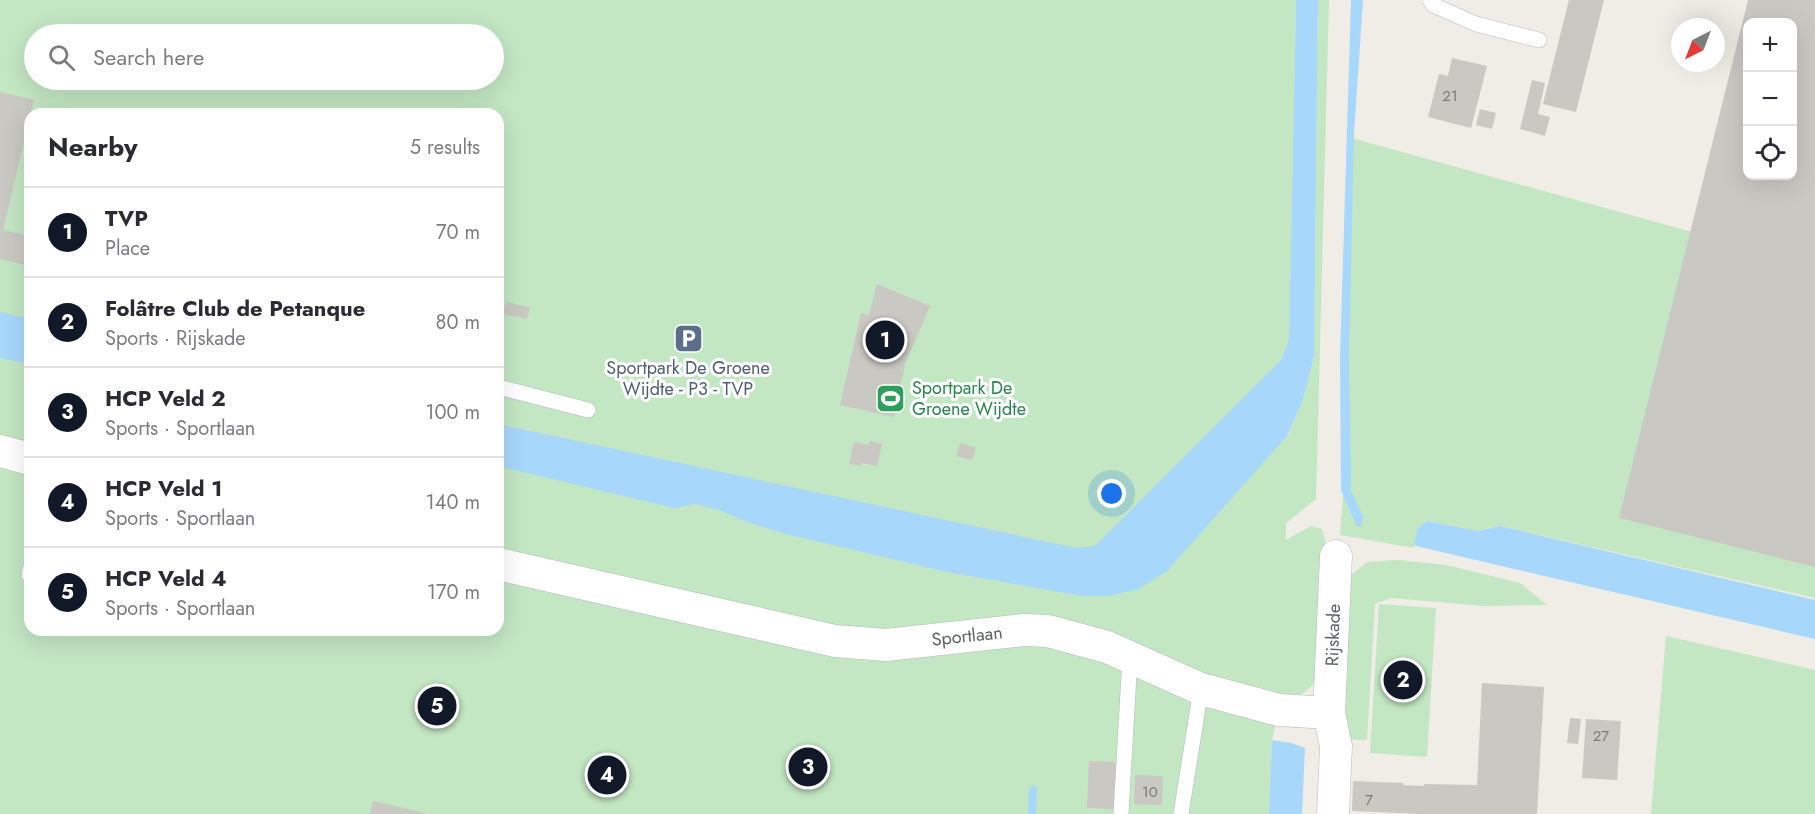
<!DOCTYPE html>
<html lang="en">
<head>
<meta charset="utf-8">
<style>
	body { margin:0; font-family:Jost,sans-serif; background:#f2f2f3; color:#2b2b33 }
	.controls { position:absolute; right:18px; top:18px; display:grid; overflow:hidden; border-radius:12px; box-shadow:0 6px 24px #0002 }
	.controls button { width:54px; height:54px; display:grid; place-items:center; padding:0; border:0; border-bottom:2px solid #e1e1e2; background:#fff; color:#2b2b33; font:30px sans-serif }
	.compass { position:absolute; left:1671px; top:18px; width:54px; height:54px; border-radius:50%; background:#fff; box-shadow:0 6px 24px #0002; rotate:222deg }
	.you { position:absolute; left:1112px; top:494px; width:21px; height:21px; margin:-15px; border:4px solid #fff; border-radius:50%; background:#1a73e8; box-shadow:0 0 0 9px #1a73e833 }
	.badge { display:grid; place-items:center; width:39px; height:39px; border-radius:50%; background:#111827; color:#fff; font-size:20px; font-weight:700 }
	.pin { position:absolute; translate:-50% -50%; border:3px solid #fff; box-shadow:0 2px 6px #0006 }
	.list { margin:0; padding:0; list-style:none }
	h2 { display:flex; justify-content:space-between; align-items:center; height:78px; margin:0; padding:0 24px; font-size:26px }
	h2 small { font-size:20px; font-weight:400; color:#7c7c81 }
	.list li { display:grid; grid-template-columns:39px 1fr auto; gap:18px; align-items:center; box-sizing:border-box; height:90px; padding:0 24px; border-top:2px solid #e1e1e2 }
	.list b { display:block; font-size:22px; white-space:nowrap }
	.list p { margin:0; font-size:20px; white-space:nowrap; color:#7c7c81 }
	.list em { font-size:20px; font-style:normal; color:#7c7c81 }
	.icon { flex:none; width:33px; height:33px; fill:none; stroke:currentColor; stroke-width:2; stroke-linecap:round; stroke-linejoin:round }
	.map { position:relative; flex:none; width:1815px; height:814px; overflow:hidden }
	.search { position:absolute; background:#fff; box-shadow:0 6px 24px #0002; left:24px; top:24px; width:480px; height:66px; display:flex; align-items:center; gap:15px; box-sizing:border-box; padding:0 21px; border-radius:33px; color:#7c7c81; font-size:22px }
	.panel { position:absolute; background:#fff; box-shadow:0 6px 24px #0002; left:24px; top:108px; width:480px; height:528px; border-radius:18px }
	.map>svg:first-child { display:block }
</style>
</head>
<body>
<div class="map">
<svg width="1815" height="814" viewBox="0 0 1815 814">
	<rect width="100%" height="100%" fill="#efede5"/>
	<!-- green -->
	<g fill="#c3e6c3" fill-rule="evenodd">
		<path d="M0,0H1296L1289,340L1281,360L1288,435L1303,400L1314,357L1318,0H1329L1316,499L1286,523V540L1311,526L1322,529C1335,563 1320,643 1316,681C1306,694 1296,697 1281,699L1272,740L1269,814H0ZM34,34H494V80H34ZM30,114H498V630H30Z"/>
		<polygon points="1348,137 1815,266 1815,598 1500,526 1478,531 1427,521 1418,528 1414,548 1340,535 1343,496"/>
		<polygon points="1398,560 1446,565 1520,583 1547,605 1484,606 1391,598 1375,604 1367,740 1345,739 1342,665 1349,577 1367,562"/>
		<polygon points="1379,604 1436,608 1427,757 1370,753"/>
		<polygon points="1666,636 1815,670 1815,814 1651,814"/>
	</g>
	<!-- water -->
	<g fill="#a8d7fc">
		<polygon points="1296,0 1318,0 1314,357 1303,400 1287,436 1167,571 1138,589 1109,596 1083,596 1037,588 947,572 786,534 747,522 719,510 696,504 674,508 498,466 498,424 1076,548 1095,546 1281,360 1289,340"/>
		<polygon points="1351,0 1363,0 1354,133 1349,356 1351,491 1363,516 1361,527 1357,526 1341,491 1340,357"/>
		<polygon points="0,312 30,319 30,364 0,358"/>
		<polygon points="1427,521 1478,531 1500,526 1815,600 1815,639 1416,546 1414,544 1418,528"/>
		<polygon points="1272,740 1291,743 1305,748 1302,814 1269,814"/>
	</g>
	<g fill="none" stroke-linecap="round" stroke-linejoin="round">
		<!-- stream -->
		<polyline stroke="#a8d7fc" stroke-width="8" points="1032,814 1033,790"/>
	</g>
	<!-- building -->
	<g fill="#cac8c2" fill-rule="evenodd">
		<polygon points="1569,0 1604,0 1576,112 1543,104"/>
		<path d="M1748,0H1815V567L1619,518ZM1748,22H1792V176H1748Z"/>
		<polygon points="1452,58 1487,66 1471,128 1428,117 1439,74 1448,76"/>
		<polygon points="1532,80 1545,83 1538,114 1550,117 1545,136 1520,129"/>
		<polygon points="0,92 34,100 3,230 30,236 30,266 0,259"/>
		<polygon points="1480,109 1496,113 1492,129 1476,125"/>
		<polygon points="877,284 930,306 905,364 894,417 840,405 861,313 869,315"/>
		<polygon points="506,302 530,307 527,319 503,314"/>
		<polygon points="498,353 504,355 501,367 498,366"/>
		<polygon points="870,441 882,444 877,466 861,463 860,466 849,464 854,442 869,445"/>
		<polygon points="960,443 976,448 972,460 956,456"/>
		<polygon points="1482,683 1544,687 1537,814 1422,814 1352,811 1353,781 1403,783 1403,785 1424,786 1424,784 1477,785"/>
		<polygon points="1570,718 1581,719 1578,744 1567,743"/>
		<polygon points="1586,719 1621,721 1617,780 1582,778"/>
		<polygon points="1089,761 1116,762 1114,809 1087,808"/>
		<polygon points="1135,775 1163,776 1162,805 1134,804"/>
		<polygon points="373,801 425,813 425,814 370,814"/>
	</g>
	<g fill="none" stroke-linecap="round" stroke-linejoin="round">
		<defs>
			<g id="service">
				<polyline points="1430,0 1433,5 1476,24 1539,40"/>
				<polyline points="498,387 588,410"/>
				<polyline points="29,575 30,569"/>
				<polyline points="1121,813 1130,657"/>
				<polyline points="1181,814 1201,689"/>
			</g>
			<g id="minor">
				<polyline points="0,451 30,459"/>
				<polyline points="498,564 835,641 886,645 1024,630 1048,631 1107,647 1201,689 1279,710 1329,713"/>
				<polyline points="1333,814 1336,746 1329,713 1336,556"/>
			</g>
		</defs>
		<!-- service casing -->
		<use href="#service" stroke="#b6b8bc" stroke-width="16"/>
		<!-- minor casing -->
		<use href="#minor" stroke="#b6b8bc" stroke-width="33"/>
		<!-- service -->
		<use href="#service" stroke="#fff" stroke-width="15"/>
		<!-- minor -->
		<use href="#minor" stroke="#fff" stroke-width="32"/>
	</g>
	<!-- icons -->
	<defs>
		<symbol id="parking-square" viewBox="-11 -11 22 22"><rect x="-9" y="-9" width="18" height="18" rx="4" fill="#5c6f8a" stroke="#fff"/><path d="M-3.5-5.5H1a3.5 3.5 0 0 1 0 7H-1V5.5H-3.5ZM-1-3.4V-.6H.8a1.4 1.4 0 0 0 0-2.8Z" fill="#fff"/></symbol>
		<symbol id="stadium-square" viewBox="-11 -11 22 22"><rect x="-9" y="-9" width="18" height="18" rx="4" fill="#2e9e5b" stroke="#fff"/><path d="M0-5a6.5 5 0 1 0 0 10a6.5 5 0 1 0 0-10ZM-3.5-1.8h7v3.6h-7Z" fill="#fff"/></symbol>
	</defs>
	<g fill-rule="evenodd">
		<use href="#parking-square" x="672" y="322" width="33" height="33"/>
		<use href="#stadium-square" x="874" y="382" width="33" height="33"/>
	</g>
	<g text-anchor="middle" stroke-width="6" stroke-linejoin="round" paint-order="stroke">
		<!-- number labels -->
		<g font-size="15" fill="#787b7c">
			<text x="1450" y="101">21</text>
			<text x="1601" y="741">27</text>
			<text x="1150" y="797">10</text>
			<text x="1369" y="805">7</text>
		</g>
		<!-- service labels -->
		<g font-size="18" fill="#4e5e75" stroke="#fff">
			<text x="688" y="374">Sportpark De Groene<tspan x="688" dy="21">Wijdte - P3 - TVP</tspan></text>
		</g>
		<!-- leisure labels -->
		<g font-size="18" fill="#27864d" stroke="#fff" text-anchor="start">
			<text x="912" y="394">Sportpark De<tspan x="912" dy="21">Groene Wijdte</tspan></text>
		</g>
		<!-- street labels -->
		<g font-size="18" fill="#5d6165" stroke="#fff">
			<text transform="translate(1333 635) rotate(-88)" y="6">Rijskade</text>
			<text transform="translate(967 636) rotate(-6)" y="6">Sportlaan</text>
		</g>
	</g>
</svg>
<div class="controls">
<button>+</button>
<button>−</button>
<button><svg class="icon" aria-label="locate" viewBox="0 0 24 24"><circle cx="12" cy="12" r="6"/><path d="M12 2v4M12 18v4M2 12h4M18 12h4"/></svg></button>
</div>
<svg class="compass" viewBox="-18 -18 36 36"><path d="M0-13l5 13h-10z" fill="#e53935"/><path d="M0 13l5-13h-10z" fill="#7c7c81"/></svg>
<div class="you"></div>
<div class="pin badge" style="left:885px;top:340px">1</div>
<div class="pin badge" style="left:1403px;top:680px">2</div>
<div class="pin badge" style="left:808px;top:767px">3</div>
<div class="pin badge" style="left:607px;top:775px">4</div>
<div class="pin badge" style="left:437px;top:706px">5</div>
<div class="search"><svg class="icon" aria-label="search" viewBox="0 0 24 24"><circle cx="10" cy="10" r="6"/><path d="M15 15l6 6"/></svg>Search here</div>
<section class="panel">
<h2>Nearby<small>5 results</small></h2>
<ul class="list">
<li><span class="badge">1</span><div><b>TVP</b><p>Place</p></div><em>70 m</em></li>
<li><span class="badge">2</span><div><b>Folâtre Club de Petanque</b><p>Sports · Rijskade</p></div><em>80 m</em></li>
<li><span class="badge">3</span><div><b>HCP Veld 2</b><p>Sports · Sportlaan</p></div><em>100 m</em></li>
<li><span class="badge">4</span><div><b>HCP Veld 1</b><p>Sports · Sportlaan</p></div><em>140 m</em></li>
<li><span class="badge">5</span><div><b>HCP Veld 4</b><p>Sports · Sportlaan</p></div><em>170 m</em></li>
</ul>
</section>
</div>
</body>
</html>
